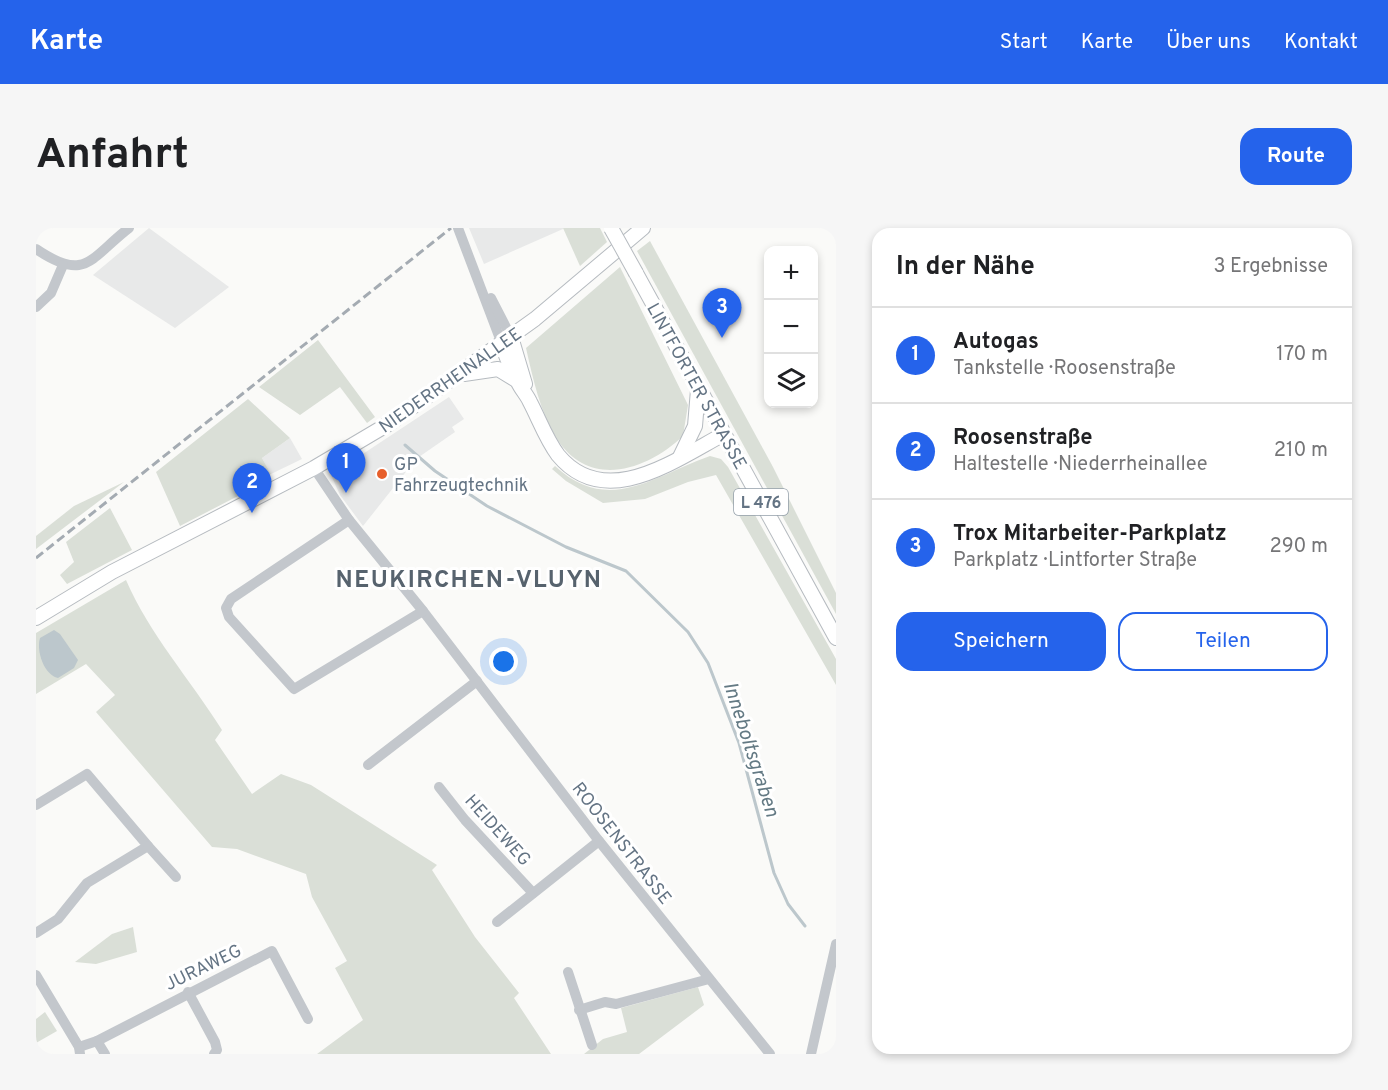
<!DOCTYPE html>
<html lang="de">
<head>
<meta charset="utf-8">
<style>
	body { margin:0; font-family:Overpass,sans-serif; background:#f6f6f6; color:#202124 }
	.controls { position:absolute; right:18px; top:18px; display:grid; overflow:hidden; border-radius:12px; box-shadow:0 3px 9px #0003 }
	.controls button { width:54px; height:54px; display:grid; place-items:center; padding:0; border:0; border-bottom:2px solid #e0e0e0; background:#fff; color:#202124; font:30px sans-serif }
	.you { position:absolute; left:468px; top:434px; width:21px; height:21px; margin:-15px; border:4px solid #fff; border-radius:50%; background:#1a73e8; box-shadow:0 0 0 9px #1a73e833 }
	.badge { display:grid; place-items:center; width:39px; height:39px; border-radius:50%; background:#2563eb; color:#fff; font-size:20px; font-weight:700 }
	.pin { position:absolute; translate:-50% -50px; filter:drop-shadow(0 2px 3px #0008) }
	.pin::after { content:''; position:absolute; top:32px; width:21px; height:18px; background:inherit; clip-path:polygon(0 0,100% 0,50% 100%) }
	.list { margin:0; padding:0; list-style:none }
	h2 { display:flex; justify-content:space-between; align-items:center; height:78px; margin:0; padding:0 24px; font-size:26px }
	h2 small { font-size:20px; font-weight:400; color:#757577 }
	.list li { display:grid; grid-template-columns:39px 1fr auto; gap:18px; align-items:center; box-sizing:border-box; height:96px; padding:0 24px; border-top:2px solid #e0e0e0 }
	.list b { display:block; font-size:22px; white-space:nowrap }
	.list p { margin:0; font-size:20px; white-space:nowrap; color:#757577 }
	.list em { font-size:20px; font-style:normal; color:#757577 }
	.actions { display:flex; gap:12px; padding:18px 24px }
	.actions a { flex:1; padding:14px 0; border:2px solid #2563eb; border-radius:18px; text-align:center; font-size:21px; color:#2563eb }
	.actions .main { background:#2563eb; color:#fff }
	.icon { flex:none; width:33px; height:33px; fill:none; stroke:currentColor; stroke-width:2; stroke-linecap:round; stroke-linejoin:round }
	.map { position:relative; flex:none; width:800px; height:826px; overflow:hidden; border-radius:18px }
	header { display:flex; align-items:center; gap:36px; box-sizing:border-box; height:84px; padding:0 30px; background:#2563eb; color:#fff }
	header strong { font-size:28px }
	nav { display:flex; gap:33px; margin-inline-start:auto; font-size:21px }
	.intro { display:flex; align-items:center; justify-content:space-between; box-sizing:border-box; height:144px; padding:0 36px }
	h1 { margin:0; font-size:42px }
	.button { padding:15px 27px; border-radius:18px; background:#2563eb; color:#fff; font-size:21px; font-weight:700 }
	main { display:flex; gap:36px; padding:0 36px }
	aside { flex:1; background:#fff; border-radius:18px; box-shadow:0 3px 9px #0003 }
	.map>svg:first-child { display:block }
</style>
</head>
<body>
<header>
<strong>Karte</strong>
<nav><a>Start</a><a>Karte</a><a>Über uns</a><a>Kontakt</a></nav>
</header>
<div class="intro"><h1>Anfahrt</h1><a class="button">Route</a></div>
<main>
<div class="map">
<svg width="800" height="826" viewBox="0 0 800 826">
	<rect width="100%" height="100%" fill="#fafaf8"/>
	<!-- built -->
	<g fill="#e8e9e9">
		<polygon points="113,0 193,59 139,100 57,47"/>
		<polygon points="433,0 527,0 527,1 448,36"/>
		<polygon points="413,169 428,191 416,199 419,204 380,231 327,298 304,267 295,247"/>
		<polygon points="254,210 266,231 235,246 226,230"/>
	</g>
	<!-- green -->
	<g fill="#dadfd7">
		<polygon points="527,0 564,0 571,14 544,38"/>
		<polygon points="614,13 737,239 800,365 800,386 601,23"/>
		<path d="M584,39L652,177L647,208C611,242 554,262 521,211C504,184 497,151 490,120Z"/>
		<polygon points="282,112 339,189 331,195 304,159 264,187 223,159"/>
		<polygon points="212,171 254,210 226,230 235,246 212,258 202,268 144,298 120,244"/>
		<path d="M674,228L685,231L692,239L800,431V457L680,247L652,254L609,271L567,275L530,253L516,241L519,238C573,288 619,247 674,228Z"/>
		<polygon points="88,254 0,321 0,308 38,278"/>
		<polygon points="74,280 96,322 31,356 24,347 38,334 30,314"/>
		<path d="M90,352C114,407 154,451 186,502L179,512L216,566L245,546L275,557L401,637L396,642L439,709L483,765L478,770L515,826H281L327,792L299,740L311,733L276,669L270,646L201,621L176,619L60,484L79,467L50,436L0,466V405Z"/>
		<polygon points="97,699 101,724 60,736 39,734 76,706"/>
		<polygon points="662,759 668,777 603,826 548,826 567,811 591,804 585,780"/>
		<polygon points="9,784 21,803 0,815 0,791"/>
	</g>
	<!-- water -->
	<path fill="#bcc7cc" d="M18,402L24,406L42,432L38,440L22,450C8,447 0,423 4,410Z"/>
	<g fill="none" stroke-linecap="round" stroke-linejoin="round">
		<!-- stream -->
		<polyline stroke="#bcc7cc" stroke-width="3" points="369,217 399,243 451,278 530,319 590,343 652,404 672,435 703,515 738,645 752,676 769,698"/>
		<defs>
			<g id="major">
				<polyline points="600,45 800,410"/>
				<polyline points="475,109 489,156"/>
				<path d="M466,116C470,128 475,143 482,154C485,161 491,167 494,174C503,191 510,211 522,227C569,284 639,232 688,206"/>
				<polyline points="428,146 462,141 480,152"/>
				<polyline points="644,229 659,198 662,162"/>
				<polyline points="0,390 76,344 278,240 354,195 499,91 607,0"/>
			</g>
		</defs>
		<!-- major casing -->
		<use href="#major" stroke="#b6bbc0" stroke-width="16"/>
		<!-- minor -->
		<g stroke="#c3c7cc" stroke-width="10">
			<polyline points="422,0 466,116"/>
			<path d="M0,21C50,55 54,30 93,0"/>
			<polyline points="455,70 475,109"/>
			<polyline points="0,79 15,65 27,37"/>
			<polyline points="278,240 313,292 387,383 563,613 734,826"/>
			<polyline points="313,292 195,371 190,380 193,389 258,461 387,383"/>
			<polyline points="332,537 441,453"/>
			<polyline points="403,559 429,592 497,665"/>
			<polyline points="0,577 51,546 112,618 51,655 22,691 0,705"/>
			<polyline points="112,618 140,649"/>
			<polyline points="461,694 563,613"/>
			<polyline points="532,744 556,817"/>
			<polyline points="0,747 43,819 44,826"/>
			<polyline points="152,764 179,814 181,822 178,826"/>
			<polyline points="543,782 569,774 580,776 673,751"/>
			<polyline points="61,813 69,826"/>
			<polyline points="43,819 61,813 236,723 272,791"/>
			<polyline points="775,826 800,716"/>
		</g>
		<!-- major -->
		<use href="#major" stroke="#fff" stroke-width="14"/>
		<!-- rail -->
		<polyline stroke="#a4abb2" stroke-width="3" stroke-dasharray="9 4.5" stroke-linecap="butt" points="0,330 415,0"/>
		<defs>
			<polyline id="major-bridge" points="575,0 600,45"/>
		</defs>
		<!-- major-bridge casing -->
		<use href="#major-bridge" stroke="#b6bbc0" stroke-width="16" stroke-linecap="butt"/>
		<!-- major-bridge -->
		<use href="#major-bridge" stroke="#fff" stroke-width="14"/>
	</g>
	<!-- markers -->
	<circle fill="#e75f2b" stroke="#fff" stroke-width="2" cx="346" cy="246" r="6"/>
	<g text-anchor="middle" stroke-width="6" stroke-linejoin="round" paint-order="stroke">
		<!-- shield labels -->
		<rect fill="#fff" stroke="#929ea9" stroke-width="1.5" x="698" y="261" width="54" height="26" rx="4.5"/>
		<g font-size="16" font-weight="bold" fill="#647484">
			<text x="725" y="280">L 476</text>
		</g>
		<!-- street labels -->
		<g font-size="18" fill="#647484" stroke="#fff">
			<text transform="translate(414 152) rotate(-35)" y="6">NIEDERRHEINALLEE</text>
			<text transform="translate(661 158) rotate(61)" y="6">LINTFORTER STRASSE</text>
			<text transform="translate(462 602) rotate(48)" y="6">HEIDEWEG</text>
			<text transform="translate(586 615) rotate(52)" y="6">ROOSENSTRASSE</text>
			<text transform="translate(167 739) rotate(-26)" y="6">JURAWEG</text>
		</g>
		<!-- poi labels -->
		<g font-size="18" fill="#647484" stroke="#fff" text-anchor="start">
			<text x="358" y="242">GP<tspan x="358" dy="21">Fahrzeugtechnik</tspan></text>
		</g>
		<!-- water labels -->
		<g font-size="20" font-style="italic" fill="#647a84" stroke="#fff">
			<text transform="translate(716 521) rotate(72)" y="7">Inneboltsgraben</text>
		</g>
		<!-- district labels -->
		<g font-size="24" font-weight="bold" letter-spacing="1.5" fill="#57636e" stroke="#fff">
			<text x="433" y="359">NEUKIRCHEN-VLUYN</text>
		</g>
	</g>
</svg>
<div class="controls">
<button>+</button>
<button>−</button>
<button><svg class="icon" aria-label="layers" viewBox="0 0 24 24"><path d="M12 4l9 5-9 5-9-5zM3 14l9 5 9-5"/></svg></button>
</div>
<div class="you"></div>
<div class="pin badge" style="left:310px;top:265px">1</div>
<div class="pin badge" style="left:216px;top:285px">2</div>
<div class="pin badge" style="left:686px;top:110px">3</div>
</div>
<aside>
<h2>In der Nähe<small>3 Ergebnisse</small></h2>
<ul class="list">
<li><span class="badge">1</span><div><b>Autogas</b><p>Tankstelle · Roosenstraße</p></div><em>170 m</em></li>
<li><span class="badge">2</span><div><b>Roosenstraße</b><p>Haltestelle · Niederrheinallee</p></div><em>210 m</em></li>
<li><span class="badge">3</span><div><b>Trox Mitarbeiter-Parkplatz</b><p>Parkplatz · Lintforter Straße</p></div><em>290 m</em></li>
</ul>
<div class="actions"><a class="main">Speichern</a><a>Teilen</a></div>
</aside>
</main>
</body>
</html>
